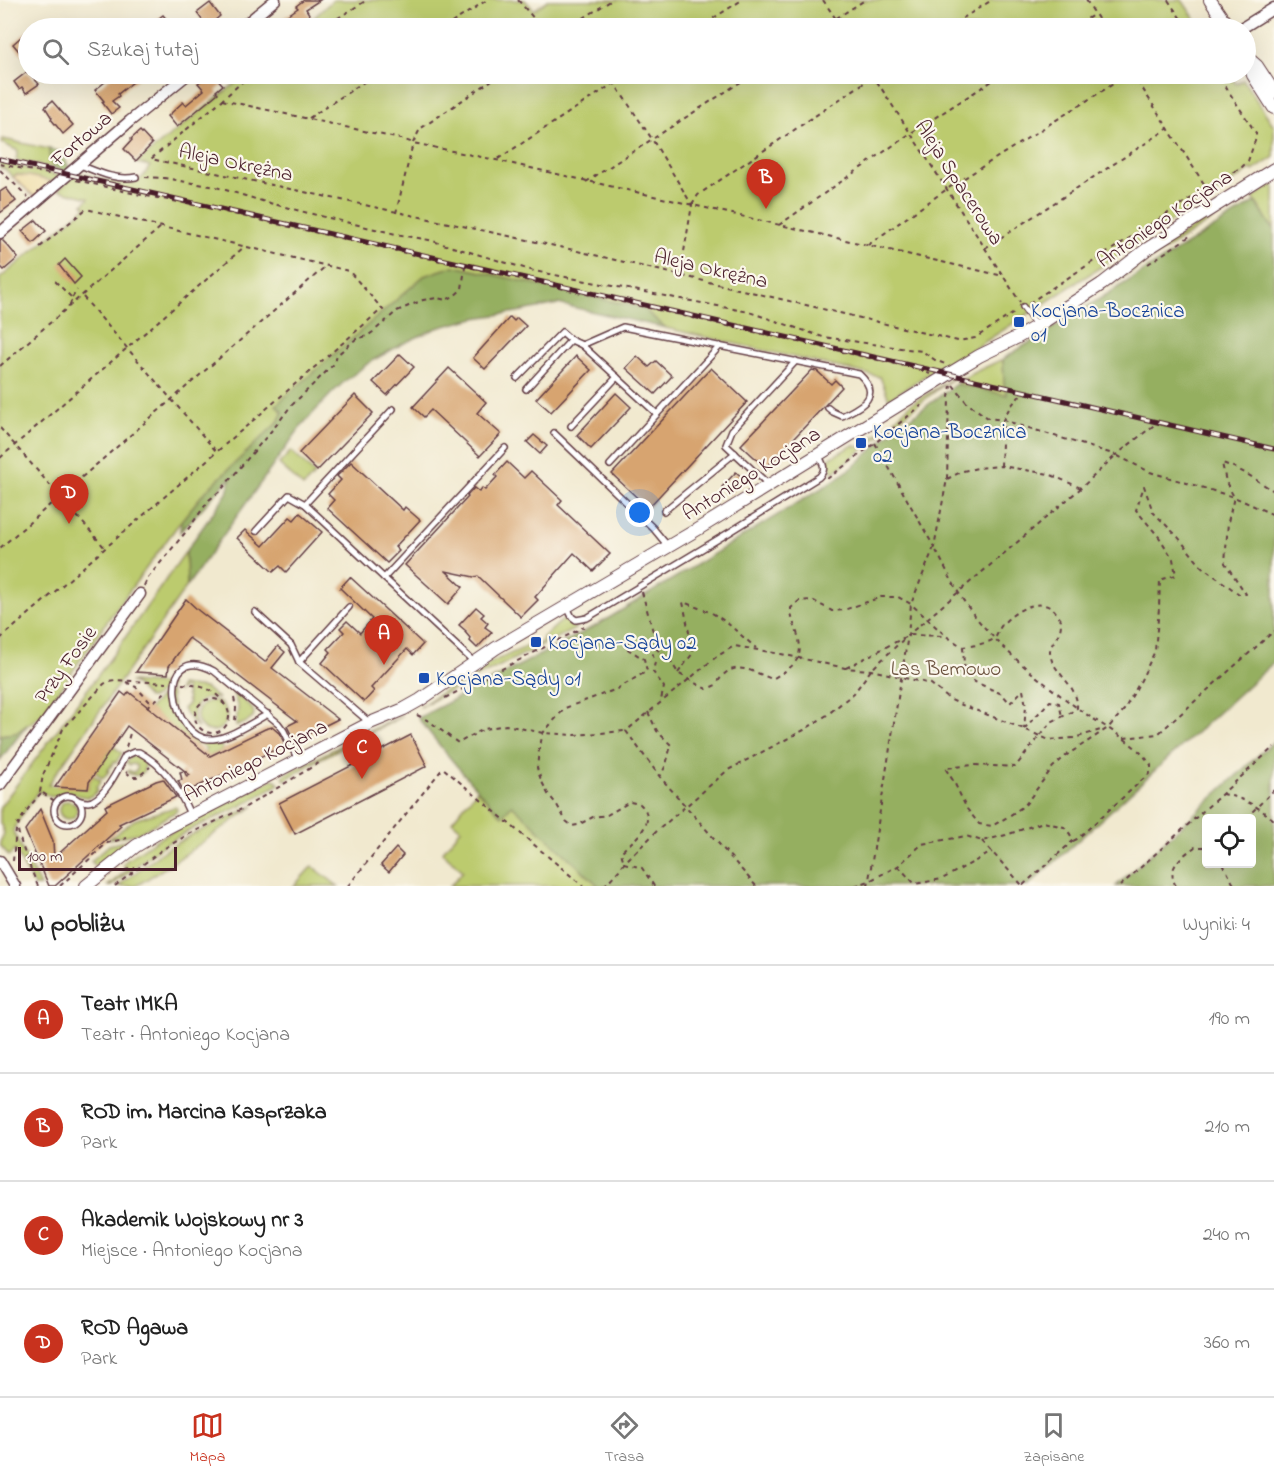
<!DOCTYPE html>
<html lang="pl">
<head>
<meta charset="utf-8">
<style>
	body { margin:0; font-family:"Indie Flower",sans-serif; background:#f6f6f6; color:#222 }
	.controls { position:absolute; right:18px; bottom:18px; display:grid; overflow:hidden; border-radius:6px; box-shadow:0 6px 24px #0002 }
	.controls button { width:54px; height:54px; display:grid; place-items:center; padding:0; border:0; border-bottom:2px solid #e0e0e0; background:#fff; color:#222; font:30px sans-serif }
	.scale { position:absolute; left:18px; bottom:15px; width:159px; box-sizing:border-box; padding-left:6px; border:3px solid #4a1f2b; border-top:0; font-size:16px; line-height:21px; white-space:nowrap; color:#4a1f2b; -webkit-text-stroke:4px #fbf7ec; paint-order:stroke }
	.you { position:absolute; left:640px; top:513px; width:21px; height:21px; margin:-15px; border:4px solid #fff; border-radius:50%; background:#1a73e8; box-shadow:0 0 0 9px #1a73e833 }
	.badge { display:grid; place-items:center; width:39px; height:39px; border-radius:50%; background:#c8321e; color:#fff; font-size:20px; font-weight:700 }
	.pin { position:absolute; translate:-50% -50px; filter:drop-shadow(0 2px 3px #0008) }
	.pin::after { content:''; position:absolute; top:32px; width:21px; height:18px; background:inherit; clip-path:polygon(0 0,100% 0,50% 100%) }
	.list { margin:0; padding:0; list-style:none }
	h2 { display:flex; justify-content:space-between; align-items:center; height:78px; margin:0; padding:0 24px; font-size:26px }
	h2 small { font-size:20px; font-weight:400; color:#767676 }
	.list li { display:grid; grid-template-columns:39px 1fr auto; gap:18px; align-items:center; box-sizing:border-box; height:108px; padding:0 24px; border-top:2px solid #e0e0e0 }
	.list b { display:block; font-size:22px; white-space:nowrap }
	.list p { margin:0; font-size:20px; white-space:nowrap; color:#767676 }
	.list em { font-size:20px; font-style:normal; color:#767676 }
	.icon { flex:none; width:33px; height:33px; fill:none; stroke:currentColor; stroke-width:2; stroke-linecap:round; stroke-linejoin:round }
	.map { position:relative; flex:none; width:1274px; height:886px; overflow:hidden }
	.search { position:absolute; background:#fff; box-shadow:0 6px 24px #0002; left:18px; right:18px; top:18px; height:66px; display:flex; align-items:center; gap:15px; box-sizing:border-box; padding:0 21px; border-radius:33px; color:#767676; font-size:22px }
	.sheet { height:510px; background:#fff }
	nav { display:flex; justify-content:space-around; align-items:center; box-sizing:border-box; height:84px; border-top:2px solid #e0e0e0; background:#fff; font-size:16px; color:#767676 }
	nav a { display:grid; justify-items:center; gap:3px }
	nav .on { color:#c8321e }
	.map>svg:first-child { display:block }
</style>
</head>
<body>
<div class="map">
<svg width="1274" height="886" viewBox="0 0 1274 886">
	<rect width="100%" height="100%" fill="#fbf7ec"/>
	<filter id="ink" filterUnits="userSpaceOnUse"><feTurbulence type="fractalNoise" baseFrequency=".0167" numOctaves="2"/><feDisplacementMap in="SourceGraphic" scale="12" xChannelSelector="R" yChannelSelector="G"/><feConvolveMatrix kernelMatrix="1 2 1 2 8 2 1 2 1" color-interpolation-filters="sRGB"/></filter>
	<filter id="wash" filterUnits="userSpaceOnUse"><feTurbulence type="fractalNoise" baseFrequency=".008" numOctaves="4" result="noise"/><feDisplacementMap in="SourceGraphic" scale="24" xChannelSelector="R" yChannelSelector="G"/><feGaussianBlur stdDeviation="1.35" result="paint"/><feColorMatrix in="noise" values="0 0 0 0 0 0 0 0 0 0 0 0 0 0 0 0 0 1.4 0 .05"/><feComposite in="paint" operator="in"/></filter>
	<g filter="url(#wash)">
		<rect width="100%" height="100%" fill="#f1e9cf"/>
		<!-- green -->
		<g fill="#bccb6e" stroke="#83754c" stroke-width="1.5">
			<polygon points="333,0 525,0 534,10 548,0 1182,0 1201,28 303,28"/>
			<path d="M247,74H1230L1236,84L1243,80L1274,126V157L1253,171L1252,169L977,347L939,367L889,399L880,377L666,328L642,308L454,266L424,276L277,405L283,412L278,422L203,494L181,521L108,620L43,714L16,733L0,735V278L86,207L83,204L89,198L58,190L76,174L81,173C94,176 127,187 138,181C143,178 147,171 150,166L136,163Z"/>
			<polygon points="3,139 49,149 50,163 55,169 16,160 18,151 2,143"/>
			<polygon points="0,162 61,176 55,182 21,175 16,175 13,177 5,169 0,168"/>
			<polygon points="1274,184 1274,230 1253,198"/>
			<polygon points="1258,190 1109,286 1149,255 1207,218"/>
			<polygon points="1003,359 1004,383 1007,396 956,384 971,374"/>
			<polygon points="954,378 938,389 833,473 826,460 850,447 854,445 859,447 867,443 869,439 897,422 895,419 912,403"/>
			<polygon points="291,451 315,474 303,487 279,464"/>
			<path d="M186,551L187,586L48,785L88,789L89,782L93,775L101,780L96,788L98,790C83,808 76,784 55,797L53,796L51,797L38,791L17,823L13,831L40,886H34L15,850L9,856L0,845V842L4,834L3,829L0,823V807L110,659Z"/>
			<path d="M568,617L575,629L469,681L420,707L462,678L465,681L490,663L528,646L533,647L542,642L543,637C552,631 559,621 568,617Z"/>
			<polygon points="130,682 170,685 170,687 166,688 153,698 148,698 137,686"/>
			<path d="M180,685L205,688L219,699C199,693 187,711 198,728C192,722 186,716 183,709L189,703L187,700L188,698L186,695L187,694L185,691L186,689L184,687L179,691Z"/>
			<path d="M170,691C171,712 186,742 211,742C217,743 223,740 229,738L230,739L220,744L223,750L210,756L204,752L206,749L198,743L196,746L149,709L158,699Z"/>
			<path d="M233,692C249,704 269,717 236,726L238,708Z"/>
			<circle cx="212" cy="716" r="15"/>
			<polygon points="403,716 316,761 285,780 283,777 285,774 375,728"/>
			<polygon points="113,746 122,753 116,763 114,762 108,770 109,771 103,778 95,772"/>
			<path d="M136,755L144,760C147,772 140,780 127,772L129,770L132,772L136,771L137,769L136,765L132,764L130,765L126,762L131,756Z"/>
			<polygon points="273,779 276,780 279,784 243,805 192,829 162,846 111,886 108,886 127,870 123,864 127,860 156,840"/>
			<polygon points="477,790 502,816 512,804 599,886 450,886 463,871 442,852 461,829 452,821"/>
			<circle cx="68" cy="810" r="9"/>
			<polygon points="254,806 171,864 136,886 118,886 165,850 191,835"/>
			<polygon points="175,807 177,808 177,811 139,833 109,839 134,820"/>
			<polygon points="129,840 96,867 91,861 109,845"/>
			<polygon points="312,866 338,886 294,886"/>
		</g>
		<!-- forest -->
		<g fill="#95af61" stroke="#706746" stroke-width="1.5" fill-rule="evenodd">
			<path d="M49,149L61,152L70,169L66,172C51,168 49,165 49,149Z"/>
			<path d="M1255,202L1274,230V662L1028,886H599L512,805L502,816C472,785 445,753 418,718L599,624L830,483L853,467L894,430L956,384L1007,395L1004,383L1003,359Z"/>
			<polygon points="454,266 642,308 666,328 558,304 517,312 475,318 437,328 402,344 370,362 345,381 332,393 302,425 187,586 186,551 227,493 231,477 180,532 181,521 203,494 278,422 283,412 276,405 424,276"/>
			<polygon points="28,724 0,760 0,735 16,733"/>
			<path d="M1274,741V886H1116ZM1206,818H1252V864H1206Z"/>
		</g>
		<!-- sand -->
		<polygon fill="#eeda9e" stroke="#9c7c64" stroke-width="1.5" points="16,175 29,176 55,182 36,198 13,177"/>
		<g id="blocks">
			<!-- building -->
			<g fill="#d7a46f">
				<polygon points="304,0 320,0 306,9 312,19 299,28 269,28 298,8 296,6"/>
				<polygon points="210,3 220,16 207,27 197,13"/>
				<polygon points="163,15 174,28 159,28 154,22"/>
				<polygon points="28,31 28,62 13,44"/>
				<polygon points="28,71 28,74 30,74 39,84 26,93 22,87 19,89 14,82"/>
				<polygon points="115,74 143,74 118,94 119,96 112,101 119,108 111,114 102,102 104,101 95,90"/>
				<polygon points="210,74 213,74 223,85 216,91 218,93 177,127 168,116 183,102 186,105 204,90 198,83"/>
				<polygon points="52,101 73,125 63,134 51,119 52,118 45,107"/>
				<polygon points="140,131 152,144 136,161 124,149 132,140 131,139"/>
				<polygon points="6,188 16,201 0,213 0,192"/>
				<polygon points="36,220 46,231 33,243 22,231"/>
				<polygon points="0,240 2,240 8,246 18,258 4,270 0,266"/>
				<polygon points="65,259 81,277 74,284 59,265"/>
				<polygon points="510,317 514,321 517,318 526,326 485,369 473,358"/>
				<polygon points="400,354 414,367 387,395 373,382"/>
				<polygon points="576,356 591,370 551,412 536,399"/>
				<polygon points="637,356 649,367 656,361 672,376 655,394 626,368"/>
				<polygon points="449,368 486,402 477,413 501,434 480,456 431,410 424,417 413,407"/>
				<polygon points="711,368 747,402 648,508 612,474"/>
				<polygon points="812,370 817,371 831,384 835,380 842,387 766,468 741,445"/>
				<polygon points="616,393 631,407 591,449 577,435"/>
				<polygon points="355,395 373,413 317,471 299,453"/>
				<polygon points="534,435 547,446 540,454 527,442"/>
				<polygon points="351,462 403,510 405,507 420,520 395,547 399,551 387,563 327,508 334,500 328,494 341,480 337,476"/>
				<polygon points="507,462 524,478 531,471 562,500 558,505 610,554 593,571 574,553 535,597 538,600 521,617 478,576 474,577 446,571 463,587 448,604 405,565 468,497 467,496 474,488 479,492 482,488 485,490 497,477 495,475"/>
				<polygon points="736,472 744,479 730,494 722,487"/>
				<polygon points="300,513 322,532 286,572 280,566 273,572 237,538 245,530 263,546 290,517 294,520"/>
				<polygon points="350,577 423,644 413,655 407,649 371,688 374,691 364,702 322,663 331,652 328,649 344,632 340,628 347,621 360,633 372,619 340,588"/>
				<polygon points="186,599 199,611 265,662 278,646 285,652 272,668 338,719 302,737 302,739 295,742 287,726 297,721 189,638 169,666 168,674 136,672"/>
				<polygon points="476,607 484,614 481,617 488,623 485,627 492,632 477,648 470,641 471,639 465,632 466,631 459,625"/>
				<polygon points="121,692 126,696 129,692 210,756 265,729 272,727 280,734 285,745 192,789 194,793 187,797 178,781 182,780 180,772 184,771 187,777 190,775 127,726 89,782 88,789 55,787"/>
				<polygon points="411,735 427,766 295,834 279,803"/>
				<polygon points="163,779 176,797 119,824 121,826 55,886 49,886 25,830 40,809 53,841 54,858 107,810 105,806 156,781"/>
				<polygon points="396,848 403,855 389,872 381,865"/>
			</g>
		</g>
	</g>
	<g filter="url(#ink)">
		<use href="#blocks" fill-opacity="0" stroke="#633d44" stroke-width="1.5"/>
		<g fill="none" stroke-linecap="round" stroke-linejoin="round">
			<defs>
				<g id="service">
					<path d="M80,165C98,172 116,181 136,177"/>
					<polyline points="1023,307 1036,325"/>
					<path d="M582,345L623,327L859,374C883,396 862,406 842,416L833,412L828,408"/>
					<polyline points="517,378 562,332 571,340"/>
					<polyline points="526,389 571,340 582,345 657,414"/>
					<polyline points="571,426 617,377"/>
					<polyline points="554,433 653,528 667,545"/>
					<polyline points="610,465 720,346"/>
					<polyline points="769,485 726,445 732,430 796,361"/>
					<polyline points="305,504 393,409"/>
					<polyline points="664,511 735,453"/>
					<polyline points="256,531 289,495 305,504 474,662"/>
					<polyline points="384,578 505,448"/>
					<path d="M567,607L572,617L576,620L587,618L730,532L819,477C827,469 823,464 819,456"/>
					<polyline points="255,612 291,645 299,662 369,722"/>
					<polyline points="299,662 349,607"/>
					<path d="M268,714C253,722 229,738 213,739C170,742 154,639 214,671L278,723L284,731L298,760"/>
					<circle cx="68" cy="810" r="14"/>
					<path d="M78,800C81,801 84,802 88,802C103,801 119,768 125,756L134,752H139C166,767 178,788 190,814"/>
				</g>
				<g id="minor">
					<polyline points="241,28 275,0"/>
					<polyline points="1242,28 1274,8"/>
					<polyline points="0,233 130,121 188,74"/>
					<polyline points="0,785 140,594"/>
					<polyline points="0,861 15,886"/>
				</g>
				<g id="tertiary">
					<polyline points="1210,0 1229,28"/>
					<polyline points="1246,55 1253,75 1274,108"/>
					<polyline points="1249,59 1257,66 1274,92"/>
					<polyline points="86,886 136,846 161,831 370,723 404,709 420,700 496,648 698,529 949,374 979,356 1018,337 1037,326 1102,284 1147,249 1274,169"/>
				</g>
			</defs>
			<!-- service casing -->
			<use href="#service" stroke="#633d44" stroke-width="8"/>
			<!-- minor casing -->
			<use href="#minor" stroke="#633d44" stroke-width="13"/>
			<!-- tertiary casing -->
			<use href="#tertiary" stroke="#633d44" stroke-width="14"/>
			<!-- path -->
			<g stroke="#633d44" stroke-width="2" stroke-dasharray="4.5 4.5" stroke-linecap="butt">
				<polyline points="518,0 542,28"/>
				<polyline points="823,0 842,28"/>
				<polyline points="1086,0 1104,28"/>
				<polyline points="1168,0 1187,28"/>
				<polyline points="322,28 367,0"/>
				<polyline points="444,28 487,0"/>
				<polyline points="568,28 612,0"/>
				<polyline points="698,28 742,0"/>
				<polyline points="821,28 865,0"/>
				<polyline points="947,28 992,0"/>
				<polyline points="1072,28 1095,14"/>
				<polyline points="251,74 222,100 151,159 569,249 958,341 975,338 1017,311"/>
				<polyline points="608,74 652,139 692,205 680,275"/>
				<polyline points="872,74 1020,302"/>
				<polyline points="1133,74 1206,187"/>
				<polyline points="222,100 405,140 413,143 496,160 1003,276"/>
				<polyline points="309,118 376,74"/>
				<polyline points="498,159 628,74"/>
				<polyline points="0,164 53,175"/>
				<polyline points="0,170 28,197"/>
				<polyline points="145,177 164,178 216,187 262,201 308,213 396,234 429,240 534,271 749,312 823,337 922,351 935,360 945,364"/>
				<polyline points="76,180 136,194 189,204 918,369 930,374"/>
				<polyline points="586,182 753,74"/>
				<polyline points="692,205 698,195 877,74"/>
				<polyline points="396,213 413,143 420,129 501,74"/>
				<polyline points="779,225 911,133 1003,74"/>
				<polyline points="868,245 947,189 1129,74"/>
				<polyline points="40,247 86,209 349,271 384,311"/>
				<polyline points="985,248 1169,128"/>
				<polyline points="1148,264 1193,234"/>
				<polyline points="55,281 72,298 70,305"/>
				<polyline points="83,297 216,451"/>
				<polyline points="72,298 77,290"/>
				<polyline points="1029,303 1207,188 1242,167 1248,161 1256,138 1256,133 1217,74"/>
				<polyline points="0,366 161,227"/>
				<polyline points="953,385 967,403 988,418 1003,420 1116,455 1158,422"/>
				<polyline points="0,428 105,548"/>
				<polyline points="875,443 934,547 947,479 949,397 951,386"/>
				<polyline points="0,458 244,247"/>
				<polyline points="1001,466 1003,420 1010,407 1024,391"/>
				<polyline points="827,479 875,443 922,405"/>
				<polyline points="947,479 963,471 978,468 1001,466 1049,474 1081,488"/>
				<polyline points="0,548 326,266"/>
				<polyline points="144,586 147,579 189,528 209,500 221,490 278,423 290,407 334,364 337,355 356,339 367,336 373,332 397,311 423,300 437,298 446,300 454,296 462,289 465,267"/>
				<polyline points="642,592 654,635 653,655 655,662 653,672 664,687 661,700"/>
				<polyline points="910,635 946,636"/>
				<polyline points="0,639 382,309"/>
				<polyline points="963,647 964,665 968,676 975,682 1002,694 1010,703 1023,690 1026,706 1024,729"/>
				<polyline points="846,668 905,637"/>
				<polyline points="678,673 693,653 683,602 712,613 726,622 756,648"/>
				<polyline points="126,682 136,687 151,703"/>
				<path d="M182,684C199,685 215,688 225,705"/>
				<polyline points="234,698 236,708 235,722"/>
				<polyline points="445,698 584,627"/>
				<circle cx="212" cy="716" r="17"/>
				<polyline points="147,707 168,690"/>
				<polyline points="648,712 657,731 671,745 666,765 660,777"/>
				<polyline points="417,715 429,721 458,743 484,729 506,725 543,733 575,735 625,731"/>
				<polyline points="1024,729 1050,701 1059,703 1062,716"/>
				<polyline points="1124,738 1158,734 1274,631"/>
				<polyline points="126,747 131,730"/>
				<polyline points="126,772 132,777 138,777 150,767"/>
				<polyline points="40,792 43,775 63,729 104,684 109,681 115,680 167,683"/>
				<polyline points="43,793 56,802"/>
				<path d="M1222,794C1244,798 1257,806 1274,820"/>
				<polyline points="1246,818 1274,790"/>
				<polyline points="982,841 1022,885"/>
				<polyline points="13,861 16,830 18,822"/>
				<polyline points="1223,864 1233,883 1238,886"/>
				<polyline points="898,866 915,884 942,879 992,852"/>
				<polyline points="125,870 135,868"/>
				<path d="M38,886C34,877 17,836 18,828C19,818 35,800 41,793"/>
				<polyline points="60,886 107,843 127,838"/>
				<polyline points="115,886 163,849 189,834 244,808 322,761"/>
				<polyline points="348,886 443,768 583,886"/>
				<path d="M604,886L620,869L624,863L657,831L728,770L804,730L827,715L854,693L871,670L908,635L911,604L934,547C946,568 956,592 971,611C999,648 1038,679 1076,707C1101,726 1133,739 1151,765V772L1077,839L1073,841"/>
				<path d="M654,886L642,868L624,863L621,852C631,842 652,828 646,812C645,809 642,806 640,804L630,802L607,815L593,817L578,825L572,826L566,821L557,805L548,794L541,780L537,768L539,750L543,733L565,708L617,689L647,671L644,659L626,648L629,638L653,646L670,660L678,673L700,686L707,689L716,685C731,658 749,670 772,679C791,668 805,661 798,636C795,624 791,621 791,608L799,601L812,600L832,611L844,610L881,597H898L911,604L946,636L963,647C971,646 988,644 995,638C998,634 999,628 1002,625C1013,612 1037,597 1053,609C1056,612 1059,617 1061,620C1061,624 1061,627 1060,630C1058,638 1050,644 1050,652C1051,673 1079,684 1077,708L1070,713L1051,722L1015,767L974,765L945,768L954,782L967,809L979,824L992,826L1009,816L1025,805L1053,767L1067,755L1108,728L1124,710L1141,680L1155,651L1159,608L1160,580L1176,575L1173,559L1159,537L1136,510L1144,486L1153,512L1178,537L1201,566L1239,594H1246L1225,563L1228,522L1234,497L1226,482L1222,463C1242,469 1257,481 1274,491"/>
				<polyline points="756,886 660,777 626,731 716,657 734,646 781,654 845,668 871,670 931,684 949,699 962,705 1024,729 1049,740 1074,738 1104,729"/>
				<polyline points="855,886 869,881 898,866 922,844 966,836 982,841 1006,835 1043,822 1064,827 1070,834 1073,841 1022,886"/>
				<polyline points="868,886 908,635 1081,488 1116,455 1150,472 1234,497 1274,515"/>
				<polyline points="1120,886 1274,747"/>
				<path d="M1176,886C1165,868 1182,856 1195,847H1206"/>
			</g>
			<!-- service -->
			<use href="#service" stroke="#fff" stroke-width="5"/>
			<!-- minor -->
			<use href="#minor" stroke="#fff" stroke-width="10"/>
			<!-- tertiary -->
			<use href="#tertiary" stroke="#fff" stroke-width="12"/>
			<defs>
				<polyline id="rail" points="0,159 949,374 1274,449"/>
			</defs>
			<!-- rail casing -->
			<use href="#rail" stroke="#4a1f2b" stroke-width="5"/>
			<!-- rail -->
			<use href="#rail" stroke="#fbf7ec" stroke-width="3" stroke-dasharray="9" stroke-linecap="butt"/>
		</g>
	</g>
	<!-- markers -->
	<g fill="#1a4fb4" stroke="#fbf7ec" stroke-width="2">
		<rect x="1013" y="316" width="12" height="12" rx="3"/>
		<rect x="855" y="437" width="12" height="12" rx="3"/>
		<rect x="530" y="636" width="12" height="12" rx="3"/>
		<rect x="418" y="672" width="12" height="12" rx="3"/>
	</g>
	<g text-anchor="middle" stroke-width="4.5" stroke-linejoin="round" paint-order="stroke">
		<!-- street labels -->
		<g font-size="21" fill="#4a1f2b" stroke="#fbf7ec">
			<text transform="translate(81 138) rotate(-41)" y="7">Fortowa</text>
			<text transform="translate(236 162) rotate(12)" y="7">Aleja Okrężna</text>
			<text transform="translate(960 182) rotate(57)" y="7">Aleja Spacerowa</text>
			<text transform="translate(1164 218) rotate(-34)" y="7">Antoniego Kocjana</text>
			<text transform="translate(711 268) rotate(13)" y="7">Aleja Okrężna</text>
			<text transform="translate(751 473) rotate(-32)" y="7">Antoniego Kocjana</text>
			<text transform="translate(65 664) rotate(-54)" y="7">Przy Fosie</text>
			<text transform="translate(255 760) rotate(-27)" y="7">Antoniego Kocjana</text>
		</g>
		<!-- transit labels -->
		<g font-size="21" fill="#164399" stroke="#fbf7ec" text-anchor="start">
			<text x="1031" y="317">Kocjana-Bocznica<tspan x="1031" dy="24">01</tspan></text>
			<text x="873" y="438">Kocjana-Bocznica<tspan x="873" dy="24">02</tspan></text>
			<text x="548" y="649">Kocjana-Sądy 02</text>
			<text x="436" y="685">Kocjana-Sądy 01</text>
		</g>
		<!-- park labels -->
		<g font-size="21" fill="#6c533f" stroke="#fbf7ec">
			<text x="946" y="675">Las Bemowo</text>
		</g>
	</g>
</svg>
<div class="controls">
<button><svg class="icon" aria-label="locate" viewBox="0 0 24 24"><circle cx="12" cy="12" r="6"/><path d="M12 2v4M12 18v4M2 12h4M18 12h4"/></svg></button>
</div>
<div class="scale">100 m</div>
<div class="you"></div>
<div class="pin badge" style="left:384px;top:665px">A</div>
<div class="pin badge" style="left:766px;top:209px">B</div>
<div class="pin badge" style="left:362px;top:779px">C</div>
<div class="pin badge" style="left:69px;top:524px">D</div>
<div class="search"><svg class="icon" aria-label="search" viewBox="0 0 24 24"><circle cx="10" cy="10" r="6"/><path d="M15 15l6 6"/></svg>Szukaj tutaj</div>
</div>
<section class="sheet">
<h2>W pobliżu<small>Wyniki: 4</small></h2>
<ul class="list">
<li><span class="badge">A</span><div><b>Teatr IMKA</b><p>Teatr · Antoniego Kocjana</p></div><em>190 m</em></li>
<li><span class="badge">B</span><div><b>ROD im. Marcina Kasprzaka</b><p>Park</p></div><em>210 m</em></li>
<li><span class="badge">C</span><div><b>Akademik Wojskowy nr 3</b><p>Miejsce · Antoniego Kocjana</p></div><em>240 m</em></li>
<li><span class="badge">D</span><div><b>ROD Agawa</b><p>Park</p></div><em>360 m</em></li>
</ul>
</section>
<nav>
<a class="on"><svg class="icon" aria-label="map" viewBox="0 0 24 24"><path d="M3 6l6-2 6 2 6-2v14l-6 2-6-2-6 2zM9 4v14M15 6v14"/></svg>Mapa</a>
<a><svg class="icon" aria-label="directions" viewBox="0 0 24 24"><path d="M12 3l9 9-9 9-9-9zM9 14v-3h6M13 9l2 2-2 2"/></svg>Trasa</a>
<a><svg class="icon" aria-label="saved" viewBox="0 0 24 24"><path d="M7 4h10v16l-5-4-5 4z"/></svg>Zapisane</a>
</nav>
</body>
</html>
